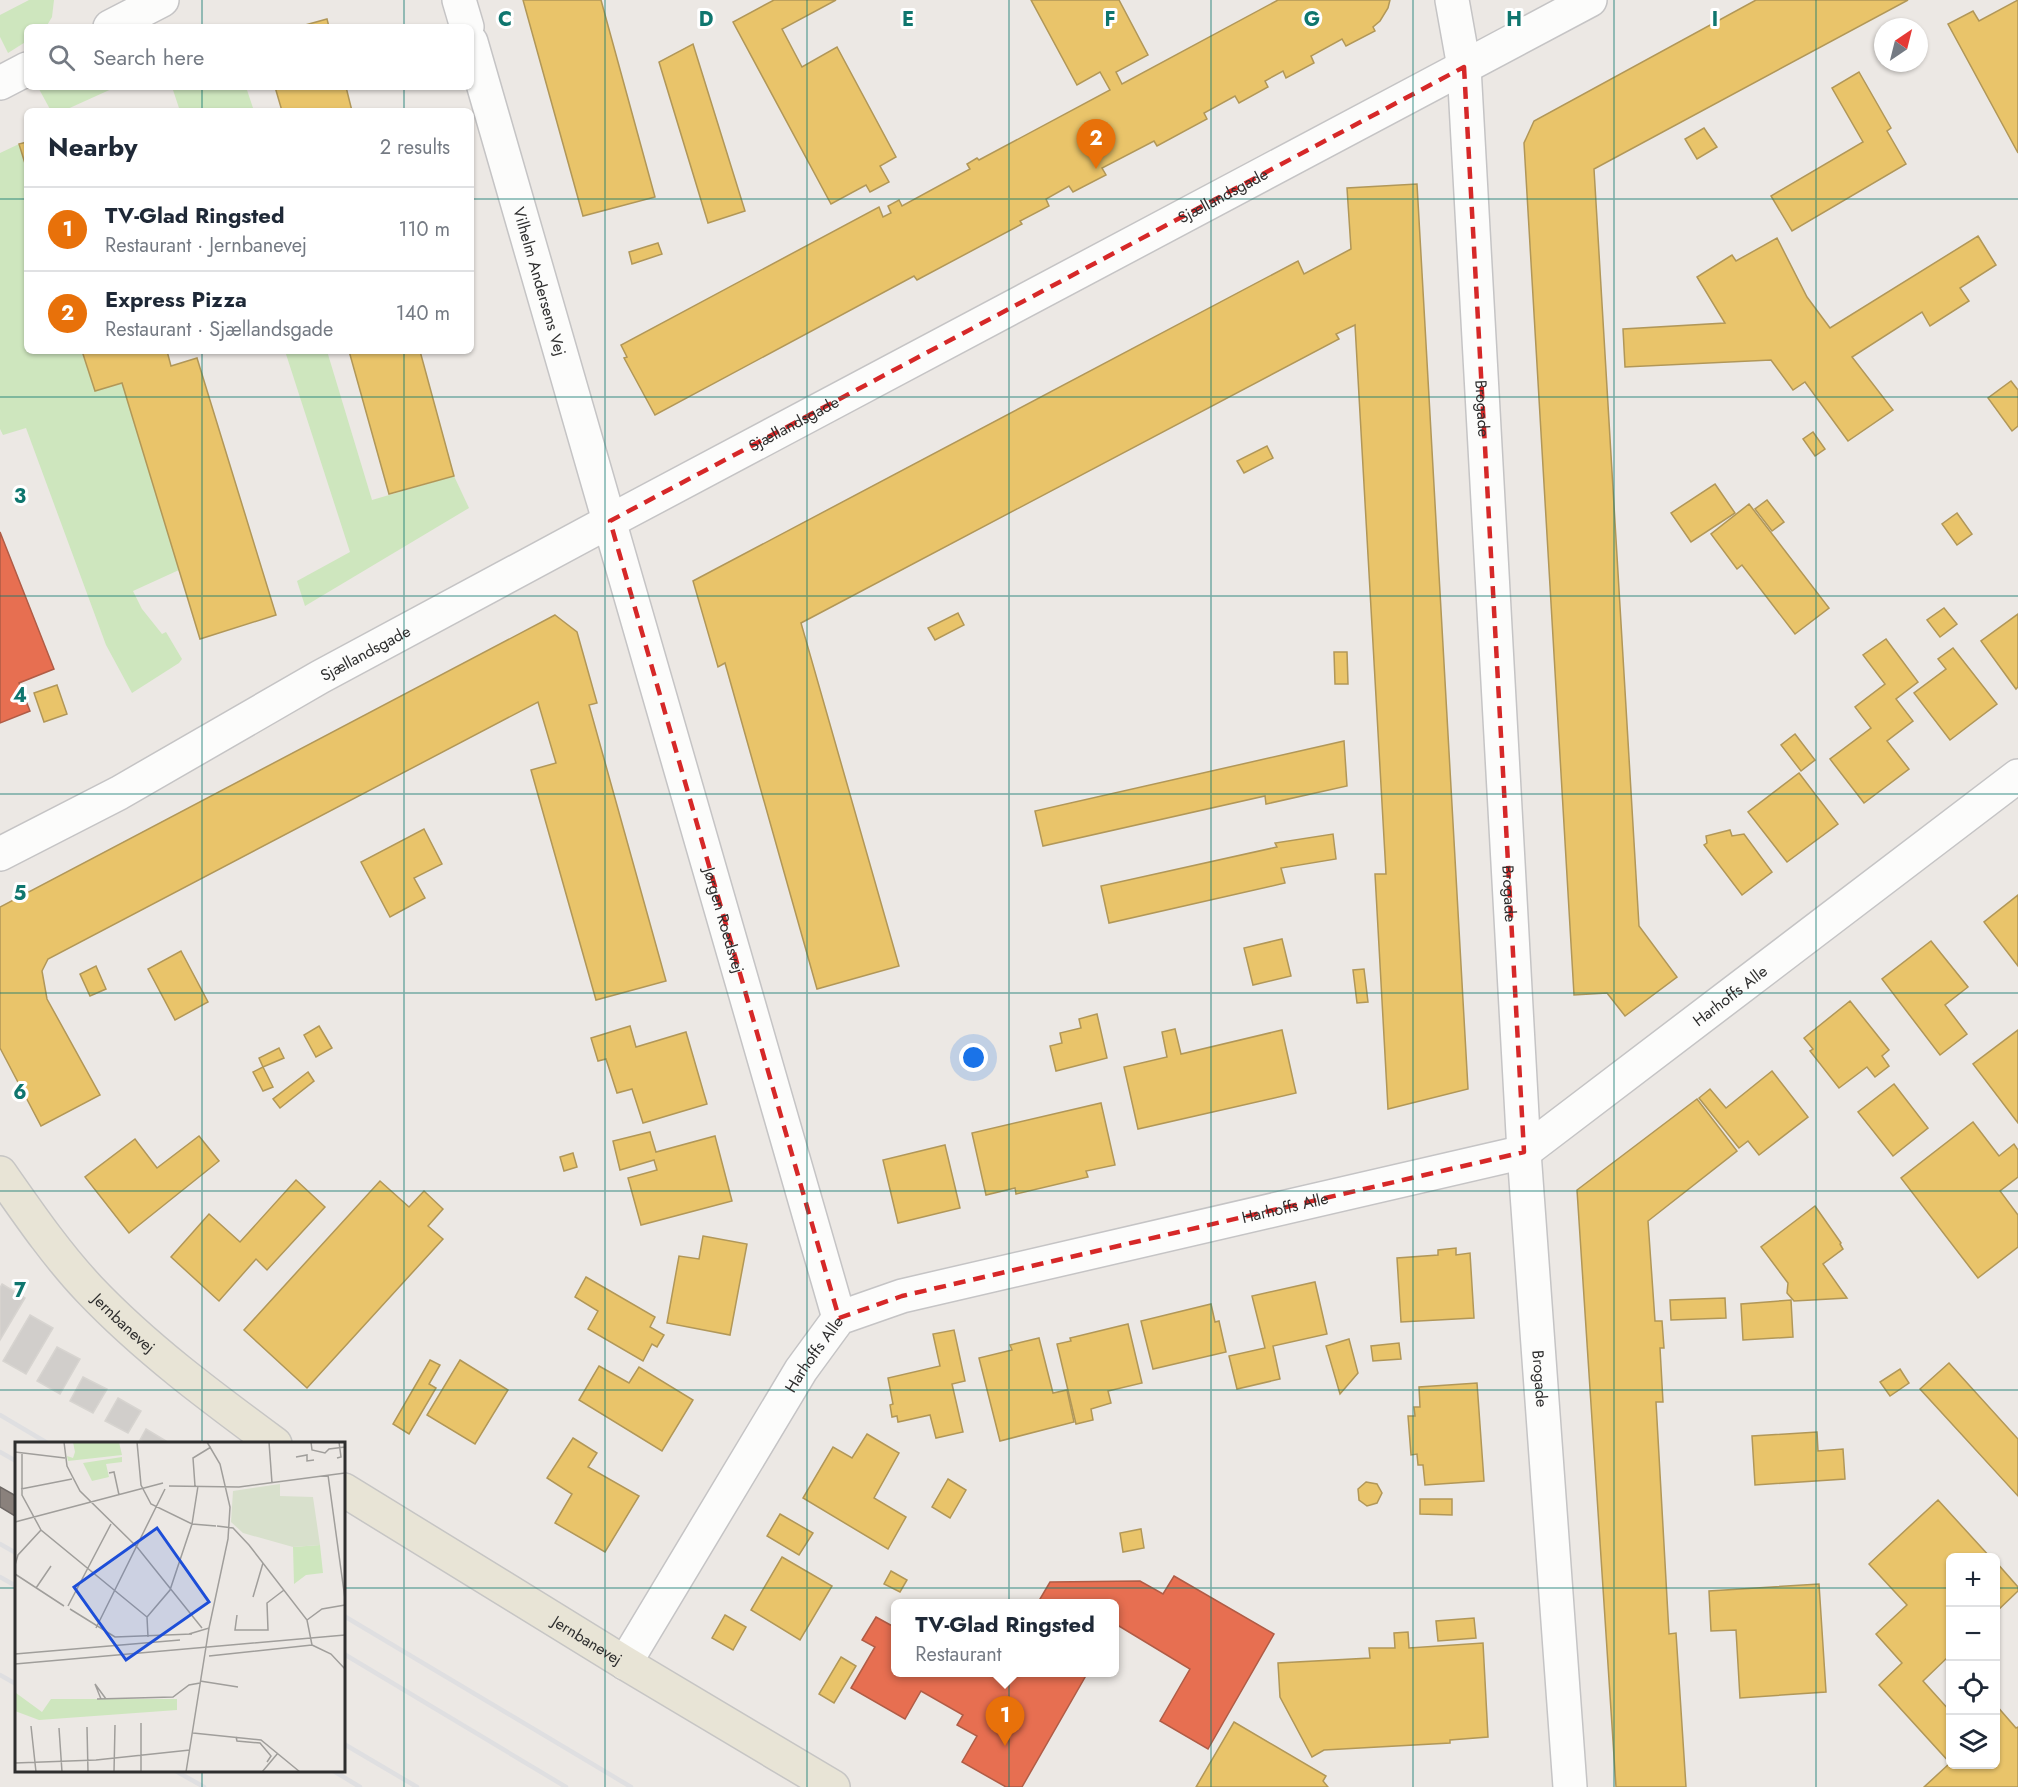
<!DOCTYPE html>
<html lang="en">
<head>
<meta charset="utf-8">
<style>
	body { margin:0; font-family:Jost,sans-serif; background:#f6f6f7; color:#1f2937 }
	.controls { position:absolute; right:18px; bottom:18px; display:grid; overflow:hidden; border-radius:9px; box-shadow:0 2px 4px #0004 }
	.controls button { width:54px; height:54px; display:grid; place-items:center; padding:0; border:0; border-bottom:2px solid #e0e1e3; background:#fff; color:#1f2937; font:30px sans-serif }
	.compass { position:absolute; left:1874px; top:18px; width:54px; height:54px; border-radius:50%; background:#fff; box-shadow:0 2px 4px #0004; rotate:35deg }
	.you { position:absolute; left:974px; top:1058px; width:21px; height:21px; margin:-15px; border:4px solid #fff; border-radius:50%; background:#1a73e8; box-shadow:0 0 0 9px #1a73e833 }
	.badge { display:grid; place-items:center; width:39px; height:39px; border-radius:50%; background:#b45309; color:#fff; font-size:20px; font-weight:700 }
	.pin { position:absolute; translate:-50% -50px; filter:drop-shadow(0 2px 3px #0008) }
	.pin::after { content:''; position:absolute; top:32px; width:21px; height:18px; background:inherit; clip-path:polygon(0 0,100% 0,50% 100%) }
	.popup { position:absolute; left:891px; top:1599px; width:228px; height:78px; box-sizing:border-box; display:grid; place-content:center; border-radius:9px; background:#fff; filter:drop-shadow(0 2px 4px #0005); font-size:20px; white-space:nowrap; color:#747a83 }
	.popup b { font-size:22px; color:#1f2937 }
	.popup::after { content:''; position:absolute; left:50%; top:100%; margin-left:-12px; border:12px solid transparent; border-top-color:#fff }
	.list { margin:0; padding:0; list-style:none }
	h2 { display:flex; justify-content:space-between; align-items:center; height:78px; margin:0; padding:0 24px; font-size:26px }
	h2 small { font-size:20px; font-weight:400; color:#747a83 }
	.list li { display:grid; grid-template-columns:39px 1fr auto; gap:18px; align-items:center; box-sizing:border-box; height:84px; padding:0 24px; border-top:2px solid #e0e1e3 }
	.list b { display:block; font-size:22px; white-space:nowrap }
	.list p { margin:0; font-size:20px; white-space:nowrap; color:#747a83 }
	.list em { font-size:20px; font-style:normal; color:#747a83 }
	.icon { flex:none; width:33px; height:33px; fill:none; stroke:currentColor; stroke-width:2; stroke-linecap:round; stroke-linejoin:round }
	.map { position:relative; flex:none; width:2018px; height:1787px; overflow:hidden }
	.search { position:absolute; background:#fff; box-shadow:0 2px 4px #0004; left:24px; top:24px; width:450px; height:66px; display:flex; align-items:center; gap:15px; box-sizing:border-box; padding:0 21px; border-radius:9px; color:#747a83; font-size:22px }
	.panel { position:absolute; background:#fff; box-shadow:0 2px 4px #0004; left:24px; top:108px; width:450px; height:246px; border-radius:9px }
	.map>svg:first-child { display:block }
</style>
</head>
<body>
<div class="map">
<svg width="2018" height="1787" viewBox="0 0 2018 1787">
	<rect width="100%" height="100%" fill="#ece8e4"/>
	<!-- green -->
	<g fill="#cee6be">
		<polygon points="29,0 54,0 52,17 46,27 27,27 27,41 8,53 0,37 0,15"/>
		<polygon points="43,87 116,87 63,111 51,111 39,89"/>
		<polygon points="172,87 246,87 254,111 180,111"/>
		<polygon points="19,144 27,170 27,351 82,351 95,391 122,383 179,570 133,591 142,609 162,634 166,632 182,659 179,663 132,693 106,645 26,428 3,435 0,429 0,153"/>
		<polygon points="285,351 327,351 372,500 454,476 469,508 305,606 297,581 350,552"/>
	</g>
	<!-- homes -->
	<g fill="#e9c46a" stroke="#b19758" stroke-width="1.5">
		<polygon points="523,0 601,0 655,197 583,216"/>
		<polygon points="774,0 836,0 782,29 802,67 837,47 896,157 880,166 889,182 870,192 866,185 831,204 733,22"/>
		<polygon points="1031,0 1119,0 1148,55 1116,72 1122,84 1278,0 1390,0 1388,8 1380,21 1373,27 1375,31 1346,46 1342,39 1311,56 1314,63 1286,78 1283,71 1265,81 1268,87 1239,103 1235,96 1204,113 1207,119 1157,146 1154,141 1102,168 1106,175 1073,192 1069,186 1046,199 1049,206 1020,221 1022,224 917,280 914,276 655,415 624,358 627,357 621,345 879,207 883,217 891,213 888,206 899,200 902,206 970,169 967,164 977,158 979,160 1110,90 1100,72 1077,85"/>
		<polygon points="1756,0 1908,0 1594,169 1639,926 1677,977 1625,1016 1607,993 1574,995 1524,143 1534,121"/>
		<polygon points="2018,0 2018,153 1948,24 1973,11 1979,21"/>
		<polygon points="327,19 329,27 298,27"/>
		<polygon points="693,44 745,211 708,223 659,62"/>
		<polygon points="1859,72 1891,128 1887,131 1906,164 1792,231 1771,196 1863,142 1832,88"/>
		<polygon points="275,87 346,87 352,111 282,111"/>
		<polygon points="1704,128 1717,147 1697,159 1685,139"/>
		<polygon points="27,142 27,170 19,144"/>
		<polygon points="1417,184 1468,1089 1388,1109 1375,874 1386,874 1355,325 1336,334 1339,339 801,623 899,966 817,989 725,663 718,667 693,581 1298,261 1304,274 1351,249 1347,188"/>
		<polygon points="1978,236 1996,265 1960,288 1969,301 1930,326 1922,312 1852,357 1893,410 1848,441 1805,382 1793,390 1771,360 1625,367 1623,329 1725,323 1697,277 1732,255 1736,261 1777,238 1807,297 1830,328"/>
		<polygon points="658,243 662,254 632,264 629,252"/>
		<polygon points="82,351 167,351 171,366 197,358 276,615 200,639 122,383 95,391"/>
		<polygon points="349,351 420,351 454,476 389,494"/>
		<polygon points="2011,381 2018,390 2018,426 2012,431 1988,398"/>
		<polygon points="1813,432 1825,449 1815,456 1803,439"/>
		<polygon points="1267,446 1273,458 1244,473 1237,461"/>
		<polygon points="1715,484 1735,513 1691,542 1671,513"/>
		<polygon points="1767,500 1784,522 1772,531 1755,509"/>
		<polygon points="1749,504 1829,608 1795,634 1742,565 1737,569 1711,534"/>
		<polygon points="1957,513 1972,534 1957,545 1942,524"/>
		<polygon points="1944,608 1957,624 1940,637 1927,620"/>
		<polygon points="958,613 964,625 935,640 928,628"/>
		<polygon points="2018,614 2018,687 2016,689 1981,641"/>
		<polygon points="555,615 577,632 597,703 589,705 666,981 596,1000 531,770 556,763 538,702 48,959 42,971 47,999 100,1095 41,1126 0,1048 0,907"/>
		<polygon points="1886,639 1918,682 1896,699 1913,721 1887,741 1909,769 1864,803 1830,759 1871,728 1855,707 1885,684 1863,655"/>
		<polygon points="1953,648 1997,704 1950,740 1914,693 1946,669 1938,659"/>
		<polygon points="1334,652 1347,652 1348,684 1335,684"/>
		<polygon points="57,685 67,714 44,722 34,693"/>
		<polygon points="1795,734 1815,760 1801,771 1781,745"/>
		<polygon points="1344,741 1347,786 1266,804 1265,796 1043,846 1035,811"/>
		<polygon points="1799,773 1838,824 1787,862 1748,812"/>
		<polygon points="424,829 442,864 414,878 425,898 390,917 361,862"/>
		<polygon points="1730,830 1732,836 1744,834 1772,872 1742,895 1704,845 1707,843 1706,836"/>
		<polygon points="1333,834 1336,859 1281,868 1285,883 1109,923 1101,886 1277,847 1275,843"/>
		<polygon points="2018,895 2018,966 1984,922"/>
		<polygon points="1282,939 1291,976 1253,985 1244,948"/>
		<polygon points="1931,941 1968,987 1945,1005 1967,1034 1940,1055 1882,979"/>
		<polygon points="181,951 208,1002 175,1020 148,969"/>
		<polygon points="96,966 106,989 90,996 80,974"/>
		<polygon points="1364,969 1368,1002 1357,1003 1353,970"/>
		<polygon points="1850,1001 1889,1050 1882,1056 1889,1066 1875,1077 1867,1067 1839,1088 1810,1051 1813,1049 1804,1038"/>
		<polygon points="1097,1014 1107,1058 1056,1071 1050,1046 1062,1043 1060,1033 1081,1028 1079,1019"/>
		<polygon points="319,1026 332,1048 316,1057 304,1035"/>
		<polygon points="630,1026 636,1047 686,1032 707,1104 643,1123 632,1089 617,1093 606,1059 598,1061 591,1038"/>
		<polygon points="1175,1029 1181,1054 1282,1030 1296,1093 1138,1129 1124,1067 1167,1057 1162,1032"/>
		<polygon points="2018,1030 2018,1123 1973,1064"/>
		<polygon points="279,1048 284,1058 263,1067 259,1058"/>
		<polygon points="263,1067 273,1087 263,1091 253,1072"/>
		<polygon points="1772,1071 1808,1117 1759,1155 1748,1141 1739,1148 1699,1098 1710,1089 1726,1108"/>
		<polygon points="308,1072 314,1081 280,1108 273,1099"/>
		<polygon points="1894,1084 1928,1128 1893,1156 1858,1112"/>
		<polygon points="1697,1099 1737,1151 1648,1221 1655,1321 1662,1321 1664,1348 1660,1348 1663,1402 1656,1402 1669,1634 1676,1633 1686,1787 1616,1787 1577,1190"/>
		<polygon points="1101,1103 1115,1165 1086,1171 1088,1177 1016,1194 1015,1188 986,1195 972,1133"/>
		<polygon points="1973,1122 1999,1156 2014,1144 2018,1150 2018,1177 2000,1191 2018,1215 2018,1247 1978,1278 1901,1178"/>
		<polygon points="650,1132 656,1152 715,1136 732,1201 641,1225 628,1178 657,1170 654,1160 620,1170 613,1141"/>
		<polygon points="199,1136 219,1161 129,1233 85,1177 135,1139 157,1168"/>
		<polygon points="945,1145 960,1208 898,1223 883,1160"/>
		<polygon points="573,1153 577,1167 564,1171 560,1157"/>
		<polygon points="296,1180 325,1207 267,1270 256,1259 219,1301 171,1257 209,1214 240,1242"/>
		<polygon points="380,1181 409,1207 424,1191 443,1209 428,1226 443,1239 307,1388 244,1330"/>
		<polygon points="1815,1206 1841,1243 1840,1244 1843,1249 1823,1264 1847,1298 1794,1301 1787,1293 1788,1283 1761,1247"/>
		<polygon points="703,1236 747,1244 730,1335 667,1323 679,1256 699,1259"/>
		<polygon points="1456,1248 1456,1255 1470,1253 1474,1318 1401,1322 1397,1258 1438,1255 1438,1250"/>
		<polygon points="586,1277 655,1317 650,1327 664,1335 657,1347 652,1344 643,1361 588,1329 598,1311 575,1297"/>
		<polygon points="1315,1282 1327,1334 1273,1346 1280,1379 1237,1389 1229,1356 1265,1348 1252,1296"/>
		<polygon points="1725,1298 1726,1318 1671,1320 1670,1300"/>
		<polygon points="1791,1300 1793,1337 1743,1340 1741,1304"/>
		<polygon points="1211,1304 1215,1322 1219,1321 1226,1352 1153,1369 1141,1321"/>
		<polygon points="1128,1324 1142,1383 1108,1391 1111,1403 1091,1409 1093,1420 1076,1424 1057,1344 1071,1341 1070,1338"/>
		<polygon points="954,1330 965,1381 952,1384 963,1432 936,1438 930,1415 898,1422 897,1416 892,1417 890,1405 893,1404 888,1378 940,1366 933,1334"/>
		<polygon points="1039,1338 1053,1393 1067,1390 1074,1422 1000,1441 979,1358 1012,1350 1010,1345"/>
		<polygon points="1349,1339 1358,1373 1340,1394 1326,1346"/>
		<polygon points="1399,1343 1401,1359 1373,1361 1371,1346"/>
		<polygon points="430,1360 440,1365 429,1384 436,1388 409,1434 393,1424"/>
		<polygon points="460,1360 508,1390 475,1444 427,1415"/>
		<polygon points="1949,1363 2018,1439 2018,1496 1920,1389"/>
		<polygon points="599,1366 629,1383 639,1367 693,1400 662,1451 579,1400"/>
		<polygon points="1900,1369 1909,1383 1890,1396 1880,1382"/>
		<polygon points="1477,1383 1484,1481 1425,1485 1423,1465 1418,1465 1417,1454 1411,1455 1408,1416 1415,1416 1414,1407 1420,1407 1419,1387"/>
		<polygon points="1817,1432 1818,1451 1843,1449 1845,1479 1755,1485 1752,1436"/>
		<polygon points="867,1434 899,1453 874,1498 906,1517 888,1549 803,1498 833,1447 852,1458"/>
		<polygon points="573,1438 597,1453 588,1467 639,1496 605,1552 555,1523 572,1494 547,1478"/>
		<polygon points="948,1479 966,1490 950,1518 932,1507"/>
		<polygon points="1366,1482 1377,1484 1382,1493 1377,1503 1367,1506 1359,1500 1358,1489"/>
		<polygon points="1420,1499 1452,1499 1452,1515 1420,1514"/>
		<polygon points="1938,1500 1991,1558 1950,1558 1950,1655 1923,1681 1950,1711 1950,1764 1996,1764 1996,1705 2016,1728 2018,1727 2018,1787 1924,1787 1950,1763 1879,1685 1902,1663 1876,1634 1907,1605 1869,1564"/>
		<polygon points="780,1514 813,1533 799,1555 767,1536"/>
		<polygon points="1141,1529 1144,1548 1123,1552 1120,1533"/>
		<polygon points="782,1557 832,1586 800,1640 751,1610"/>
		<polygon points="1996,1562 2018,1587 2018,1591 1996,1612"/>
		<polygon points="891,1571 907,1580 900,1592 884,1584"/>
		<polygon points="1819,1584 1826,1692 1740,1698 1736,1630 1711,1631 1709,1591"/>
		<polygon points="725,1615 746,1627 733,1650 712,1638"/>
		<polygon points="1474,1618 1476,1638 1438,1641 1436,1621"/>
		<polygon points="1408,1632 1409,1648 1483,1643 1488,1737 1450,1740 1450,1743 1324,1750 1312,1757 1280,1697 1278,1663 1370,1658 1369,1648 1395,1648 1394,1633"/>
		<polygon points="841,1657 856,1666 834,1703 819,1694"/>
		<polygon points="1234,1722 1326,1776 1323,1781 1328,1787 1196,1787"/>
	</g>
	<!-- shops -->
	<g fill="#e76f51" stroke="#b05c46" stroke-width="1.5">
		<polygon points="0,532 54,669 19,683 30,711 0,723"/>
		<polygon points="1174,1576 1274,1634 1208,1749 1160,1721 1190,1669 1114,1623 1114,1604 1037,1604 1050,1582 1140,1581 1163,1594"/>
		<polygon points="876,1617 896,1628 896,1672 1088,1672 1022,1787 1006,1787 962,1762 977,1736 957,1725 963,1715 921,1691 905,1719 851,1688 875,1647 862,1640"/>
	</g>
	<!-- industry -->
	<polygon fill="#8a817c" stroke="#6e6865" stroke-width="1.5" points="0,1487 16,1496 15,1516 0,1507"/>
	<!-- building -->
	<g fill="#d1cecb" stroke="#d7d4d0" stroke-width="1.5">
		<polygon points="2,1284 25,1298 0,1340 0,1288"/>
		<polygon points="30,1315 53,1328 26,1374 3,1361"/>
		<polygon points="57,1347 80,1359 60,1394 37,1381"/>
		<polygon points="83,1377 107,1389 93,1413 70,1401"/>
		<polygon points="118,1398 141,1411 128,1433 105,1421"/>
		<polygon points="146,1429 171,1444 147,1444 140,1440"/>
	</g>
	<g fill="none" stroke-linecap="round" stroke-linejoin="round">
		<defs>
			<g id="minor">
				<polyline points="459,0 467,27"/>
				<path id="s1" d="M1452,0L1464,67L1524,1152L1570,1787"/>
				<polyline points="110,27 162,0"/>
				<path id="s2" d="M471,42L839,1318"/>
				<polyline points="0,83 27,69"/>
				<path id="s3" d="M0,854L119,793L320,677L610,521L1590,0"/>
				<path id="s4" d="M625,1663L801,1370L839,1318L902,1296L1524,1152L2018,776"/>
			</g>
			<g id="major">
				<path id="s5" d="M0,1173C28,1213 56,1254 89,1289C145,1348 210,1396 275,1444"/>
				<path id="s6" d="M344,1490L625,1663L833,1787"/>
			</g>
		</defs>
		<!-- minor casing -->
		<use href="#minor" stroke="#c5c4c5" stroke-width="36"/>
		<!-- major casing -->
		<use href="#major" stroke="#c6c5c4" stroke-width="36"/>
		<!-- minor -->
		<use href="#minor" stroke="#fcfcfb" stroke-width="33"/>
		<!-- major -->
		<use href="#major" stroke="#e8e4d6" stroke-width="33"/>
		<!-- rail -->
		<g stroke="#dfdfe1" stroke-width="4.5">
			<polyline points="0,1415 49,1444"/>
			<polyline points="0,1452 16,1461"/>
			<polyline points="0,1544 16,1553"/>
			<polyline points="0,1577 16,1586"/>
			<polyline points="344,1616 631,1787"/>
			<polyline points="344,1654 566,1787"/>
			<polyline points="0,1675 16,1684"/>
			<polyline points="344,1744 417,1787"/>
			<polyline points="174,1770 204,1787"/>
			<polyline points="332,1770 360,1787"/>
		</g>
	</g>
	<!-- marked area -->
	<path fill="none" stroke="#d62828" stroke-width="4.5" stroke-dasharray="12 8" stroke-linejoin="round" d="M1464,67L1524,1152L902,1296L839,1318L610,521Z"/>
	<!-- grid -->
	<path fill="none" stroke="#0f766e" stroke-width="1.5" stroke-opacity="0.55" d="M202,0V27M404,0V27M605,0V1787M807,0V1787M1009,0V1787M1211,0V1787M1413,0V1787M1614,0V1787M1816,0V1787M202,87V111M404,87V111M0,199H27M471,199H2018M202,351V1444M404,351V1787M0,397H2018M0,596H2018M0,794H2018M0,993H2018M0,1191H2018M0,1390H2018M0,1588H16M344,1588H1950M1996,1588H2018M202,1770V1787"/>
	<g text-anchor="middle" stroke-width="6" stroke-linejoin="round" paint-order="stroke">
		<!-- street labels -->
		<g font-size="16" fill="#2e2e2e" stroke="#fff">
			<text dy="6" stroke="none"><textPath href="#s3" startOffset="1389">Sjællandsgade</textPath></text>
			<text dy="6" stroke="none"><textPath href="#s2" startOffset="249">Vilhelm Andersens Vej</textPath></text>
			<text dy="6" stroke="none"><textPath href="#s1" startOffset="410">Brogade</textPath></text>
			<text dy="6" stroke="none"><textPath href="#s3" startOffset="903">Sjællandsgade</textPath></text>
			<text dy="6" stroke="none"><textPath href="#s3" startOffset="417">Sjællandsgade</textPath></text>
			<text dy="6" stroke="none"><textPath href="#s1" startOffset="896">Brogade</textPath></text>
			<text dy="6" stroke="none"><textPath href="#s2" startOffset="914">Jørgen Roedsvej</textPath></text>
			<text dy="6" stroke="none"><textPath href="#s4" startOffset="1370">Harhoffs Alle</textPath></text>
			<text dy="6" stroke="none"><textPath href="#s4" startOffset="866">Harhoffs Alle</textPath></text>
			<text dy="6" stroke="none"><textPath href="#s5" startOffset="195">Jernbanevej</textPath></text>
			<text dy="6" stroke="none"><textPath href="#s4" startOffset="362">Harhoffs Alle</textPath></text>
			<text dy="6" stroke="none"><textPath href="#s1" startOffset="1382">Brogade</textPath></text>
			<text dy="6" stroke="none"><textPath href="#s6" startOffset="286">Jernbanevej</textPath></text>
		</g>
	</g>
	<!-- overview -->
	<g transform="translate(15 1442)">
		<rect width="330" height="330" fill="#ece8e4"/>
		<path d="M58,0H104L107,13L53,19L52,14L58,16L60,10ZM107,15V20L91,22L94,35L77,39L68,21ZM305,103L308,131L291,133L279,142L278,105ZM1,251L27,270L36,257H162V268L24,278L0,269Z" fill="#cee6be"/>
		<path d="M265,42V54L298,55L305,103L278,105L228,91L216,80L218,49Z" fill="#d8e0cc"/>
		<path fill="none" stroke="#a09e9b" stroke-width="1.5" d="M49,0L52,24L65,49L122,105L187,186M122,0L126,43L136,62L177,82L201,84M192,0L205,22L215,65L213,97L194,186M254,0L257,41M296,0L297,8L310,11L314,7L330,5M0,10L50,16M7,11V53L26,88L132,175M281,15L292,13V19L299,18M322,16L326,15L324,0M94,31L99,30L104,53M313,33L330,157M154,44L224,45L330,31M180,44L178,16L196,5M6,47L57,37M0,80L148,41M202,84L218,86L234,103L292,178L297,203M0,123L3,113L26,88M0,132L49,164M21,146L36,124M238,155L248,121M53,164L96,82M55,167L100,195L177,192M222,173L220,188H253L252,161L269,148M292,178L307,167L330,163M81,186L150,47M133,195L132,175L155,148L177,82L183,44M297,203L316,212L330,227M0,212L165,198M194,214L297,203M0,222L330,193M185,239L223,245M82,257L158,255L174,243L185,241M86,257L80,242L91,257M16,284L21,330M72,285L73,330M44,286L47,330M178,291L246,298L285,330M221,295L222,299L245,301L256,314L252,320M0,321L81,318L175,308M99,330L100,283M126,330V281M171,330L194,186L174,192M247,330L263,311"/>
		<path fill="#1d4ed8" fill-opacity="0.15" stroke="#1d4ed8" stroke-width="3" d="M142,86L194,160L111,218L59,145Z"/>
		<rect width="330" height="330" fill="none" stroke="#2e2e2e" stroke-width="3"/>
	</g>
	<g font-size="20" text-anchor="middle" font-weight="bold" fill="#0f766e" stroke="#fff" stroke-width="6" stroke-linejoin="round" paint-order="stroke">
		<text x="505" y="26">C</text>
		<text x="706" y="26">D</text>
		<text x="908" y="26">E</text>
		<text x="1110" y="26">F</text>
		<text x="1312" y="26">G</text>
		<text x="1514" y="26">H</text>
		<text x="1715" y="26">I</text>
		<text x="20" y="503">3</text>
		<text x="20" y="702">4</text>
		<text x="20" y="900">5</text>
		<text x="20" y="1099">6</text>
		<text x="20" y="1297">7</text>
	</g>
</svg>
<div class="controls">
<button>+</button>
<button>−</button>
<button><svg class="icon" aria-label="locate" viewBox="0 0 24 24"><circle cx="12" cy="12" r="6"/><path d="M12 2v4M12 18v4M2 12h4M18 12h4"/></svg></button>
<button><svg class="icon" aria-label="layers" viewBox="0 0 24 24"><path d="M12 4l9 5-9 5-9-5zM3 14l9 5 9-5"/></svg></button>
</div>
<svg class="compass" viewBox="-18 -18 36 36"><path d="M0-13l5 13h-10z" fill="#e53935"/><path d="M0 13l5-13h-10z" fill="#747a83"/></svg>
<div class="you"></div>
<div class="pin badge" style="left:1005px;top:1746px;background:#e8710a">1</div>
<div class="popup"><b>TV-Glad Ringsted</b>Restaurant</div>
<div class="pin badge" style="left:1096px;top:169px;background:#e8710a">2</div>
<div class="search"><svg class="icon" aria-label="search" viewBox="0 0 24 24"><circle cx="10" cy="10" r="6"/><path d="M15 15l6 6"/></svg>Search here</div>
<section class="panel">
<h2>Nearby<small>2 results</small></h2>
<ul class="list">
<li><span class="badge" style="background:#e8710a">1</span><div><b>TV-Glad Ringsted</b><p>Restaurant · Jernbanevej</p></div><em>110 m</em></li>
<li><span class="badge" style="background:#e8710a">2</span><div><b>Express Pizza</b><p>Restaurant · Sjællandsgade</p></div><em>140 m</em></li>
</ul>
</section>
</div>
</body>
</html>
